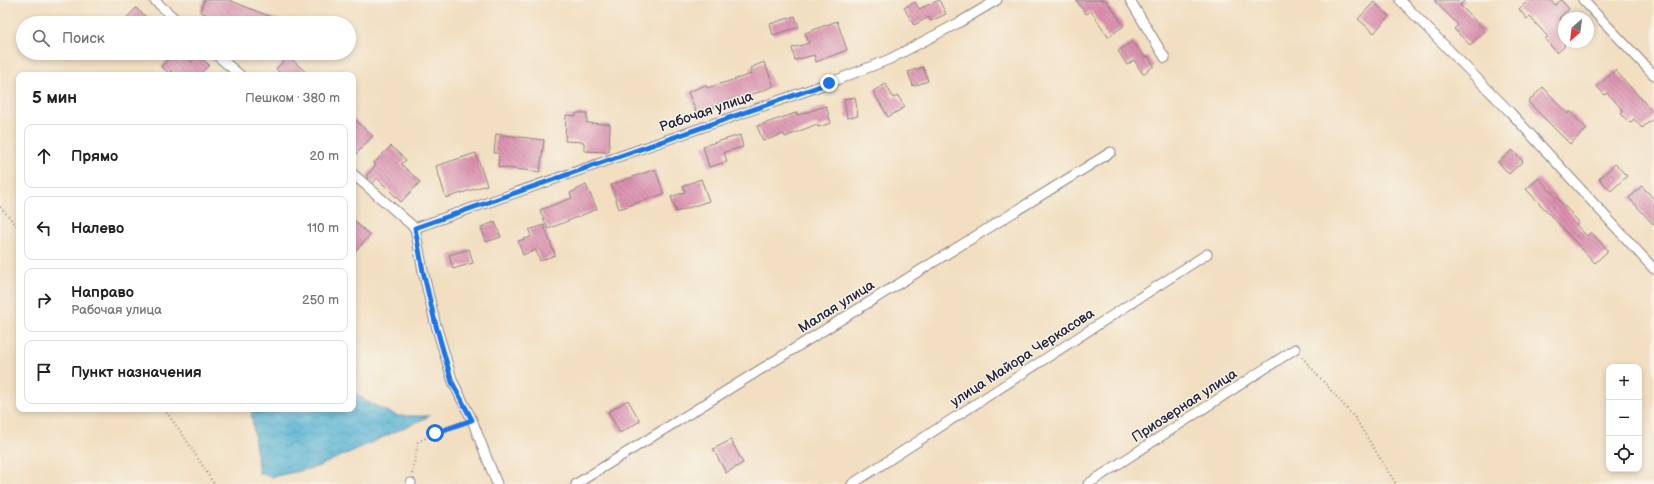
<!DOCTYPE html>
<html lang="ru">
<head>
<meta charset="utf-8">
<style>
	body { margin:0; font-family:"Balsamiq Sans",sans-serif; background:#f6f6f6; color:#202124 }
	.controls { position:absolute; right:12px; bottom:12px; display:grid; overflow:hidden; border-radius:8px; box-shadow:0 2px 6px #0003 }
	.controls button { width:36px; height:36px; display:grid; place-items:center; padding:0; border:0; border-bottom:1px solid #e0e0e0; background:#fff; color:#202124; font:20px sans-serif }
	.compass { position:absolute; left:1558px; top:12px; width:36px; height:36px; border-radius:50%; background:#fff; box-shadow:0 2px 6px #0003; rotate:208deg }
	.stop { position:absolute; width:12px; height:12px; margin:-9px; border:3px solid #1a73e8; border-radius:50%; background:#fff }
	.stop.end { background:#1a73e8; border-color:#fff; box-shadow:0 1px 4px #0008 }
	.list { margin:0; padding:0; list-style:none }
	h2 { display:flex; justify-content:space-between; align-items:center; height:52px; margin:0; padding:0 16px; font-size:17px }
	h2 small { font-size:13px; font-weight:400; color:#757577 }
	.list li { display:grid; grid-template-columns:26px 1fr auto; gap:12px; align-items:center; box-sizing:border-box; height:64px; margin:0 8px 8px; padding:0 8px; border:1px solid #e0e0e0; border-radius:8px }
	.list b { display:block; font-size:15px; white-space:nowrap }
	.list p { margin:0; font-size:13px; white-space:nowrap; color:#757577 }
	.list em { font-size:13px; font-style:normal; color:#757577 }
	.icon { flex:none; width:22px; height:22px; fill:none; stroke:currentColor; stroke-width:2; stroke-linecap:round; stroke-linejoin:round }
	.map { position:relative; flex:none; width:1654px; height:484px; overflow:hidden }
	.search { position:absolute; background:#fff; box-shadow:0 2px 6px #0003; left:16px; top:16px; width:340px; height:44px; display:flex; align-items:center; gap:10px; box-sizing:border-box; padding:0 14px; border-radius:22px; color:#757577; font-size:15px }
	.panel { position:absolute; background:#fff; box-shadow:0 2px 6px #0003; left:16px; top:72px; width:340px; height:340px; border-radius:8px }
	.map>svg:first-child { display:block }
</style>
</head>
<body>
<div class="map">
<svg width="1654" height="484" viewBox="0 0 1654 484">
	<defs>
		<pattern id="water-waves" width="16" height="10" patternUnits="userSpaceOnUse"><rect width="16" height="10" fill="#56b3d4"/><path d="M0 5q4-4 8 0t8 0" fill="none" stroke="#4791ad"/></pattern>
		<pattern id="building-back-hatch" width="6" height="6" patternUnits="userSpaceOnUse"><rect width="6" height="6" fill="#db90af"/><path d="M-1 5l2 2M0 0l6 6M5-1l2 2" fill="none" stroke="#b17590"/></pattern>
	</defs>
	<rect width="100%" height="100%" fill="#f7f3e8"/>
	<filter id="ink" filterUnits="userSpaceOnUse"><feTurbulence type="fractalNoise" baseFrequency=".025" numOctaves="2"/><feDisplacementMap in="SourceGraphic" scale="8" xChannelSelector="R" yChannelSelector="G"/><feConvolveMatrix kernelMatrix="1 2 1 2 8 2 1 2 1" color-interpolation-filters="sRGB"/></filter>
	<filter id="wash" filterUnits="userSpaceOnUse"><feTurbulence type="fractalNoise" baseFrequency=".012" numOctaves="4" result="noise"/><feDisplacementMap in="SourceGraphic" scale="16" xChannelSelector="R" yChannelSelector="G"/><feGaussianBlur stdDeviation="0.9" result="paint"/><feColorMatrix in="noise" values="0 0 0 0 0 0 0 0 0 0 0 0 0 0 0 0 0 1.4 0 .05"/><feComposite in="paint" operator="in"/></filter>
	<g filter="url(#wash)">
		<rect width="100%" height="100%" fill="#f2dec0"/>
		<!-- water -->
		<polygon fill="url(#water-waves)" stroke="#3c6a88" points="353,392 369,403 398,416 430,416 317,467 272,477 259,473 251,409 353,409"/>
		<g id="blocks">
			<!-- building -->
			<g fill="url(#building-back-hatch)">
				<polygon points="204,0 229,0 286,23 218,23 220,19 200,12"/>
				<polygon points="939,0 946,14 931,21 929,17 914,25 904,8 915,2 919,9"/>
				<polygon points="1076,0 1106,0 1124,26 1108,37 1091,11 1086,14"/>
				<polygon points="1434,0 1465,0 1460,5 1485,31 1470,45 1454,29 1458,25"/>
				<polygon points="1529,0 1550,0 1555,5 1561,0 1569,9 1559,18 1564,24 1564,47 1557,53 1545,39 1548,37 1530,17 1527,19 1519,9"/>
				<polygon points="1374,2 1389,16 1374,33 1358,19"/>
				<polygon points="136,8 153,23 122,23"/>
				<polygon points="795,16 799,27 773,35 770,24"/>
				<polygon points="837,21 847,50 816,62 814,55 795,60 792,48 809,43 805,33"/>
				<polygon points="1133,41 1145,58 1148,56 1154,66 1143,74 1134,60 1127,65 1118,51"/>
				<polygon points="173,53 182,53 192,62 198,55 209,65 199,75 175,75 171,71 169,73 161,67"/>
				<polygon points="288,56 309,75 282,75 276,69"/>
				<polygon points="764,62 774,86 759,92 714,105 714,108 697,114 688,92 706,85 707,88 752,74 750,68"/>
				<polygon points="923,67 928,81 913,86 908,72"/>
				<polygon points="1615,70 1654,113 1654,118 1642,128 1634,119 1630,123 1621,114 1624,111 1607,93 1605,95 1597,87"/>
				<polygon points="886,84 893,98 898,96 905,107 888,117 873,91"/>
				<polygon points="1543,87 1568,114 1570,111 1587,129 1570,144 1528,102"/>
				<polygon points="855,97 858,116 847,118 844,99"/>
				<polygon points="826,106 831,123 818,127 817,124 785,137 784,134 763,141 757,126 796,113 798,115"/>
				<polygon points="576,113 587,113 587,123 610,124 609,152 584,151 584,142 565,141 566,115 576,116"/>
				<polygon points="353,118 373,136 353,157"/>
				<polygon points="496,134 544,140 540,172 498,167 499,153 494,153"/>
				<polygon points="740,135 743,147 724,152 727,162 709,167 703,146"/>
				<polygon points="391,146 406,160 401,164 420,182 401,202 377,178 373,183 366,176 376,165 374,163"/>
				<polygon points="1512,150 1523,161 1509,174 1498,162"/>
				<polygon points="476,153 487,185 446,198 436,166"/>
				<polygon points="1615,164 1627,176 1611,191 1599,179"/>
				<polygon points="655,169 664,194 619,209 611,185"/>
				<polygon points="1539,178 1579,222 1576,225 1587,236 1590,233 1592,233 1608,251 1595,263 1526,189"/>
				<polygon points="701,179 709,201 676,212 671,197 685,192 683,186"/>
				<polygon points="586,185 597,209 548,229 540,210 572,198 570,193"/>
				<polygon points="1642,186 1654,199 1654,225 1629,198"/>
				<polygon points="353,220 370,235 353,254"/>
				<polygon points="495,222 501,237 486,242 481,227"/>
				<polygon points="544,225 555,255 540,261 536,250 523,255 518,241 531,237 529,230"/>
				<polygon points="469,249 473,263 453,269 449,255"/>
				<polygon points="628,400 640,421 620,433 608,412"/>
				<polygon points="731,440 743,463 726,473 713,449"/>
			</g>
		</g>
	</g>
	<g filter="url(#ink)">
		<use href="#blocks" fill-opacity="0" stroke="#8a807e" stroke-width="1"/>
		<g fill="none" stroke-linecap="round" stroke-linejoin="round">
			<defs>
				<g id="minor">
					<polyline points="154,0 180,23"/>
					<polyline points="1130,0 1165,58"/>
					<polyline points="1400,0 1510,112 1654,269"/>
					<polyline points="1583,0 1654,75"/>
					<polyline points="214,53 240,75"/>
					<polyline points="353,174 415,228"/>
					<polyline points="415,228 829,83 890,59 960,22 997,0"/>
					<polyline points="415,228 423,271 435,322 453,382 472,420 497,484"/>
					<polyline points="411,484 411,483"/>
					<polyline points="576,484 1111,152"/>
					<polyline points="852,484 1207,254"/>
					<polyline points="1088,484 1295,349"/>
				</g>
			</defs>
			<!-- minor casing -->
			<use href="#minor" stroke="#8a807e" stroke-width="11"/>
			<!-- path -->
			<g stroke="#8a807e" stroke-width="2" stroke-dasharray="1 3" stroke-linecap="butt">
				<polyline points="0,207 19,228"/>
				<polyline points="1302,357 1355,418 1396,484"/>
				<polyline points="164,409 183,435 214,484"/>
				<polyline points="412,474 418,442 435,433 463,424"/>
			</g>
			<!-- minor -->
			<use href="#minor" stroke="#fff" stroke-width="9"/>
		</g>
	</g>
	<g fill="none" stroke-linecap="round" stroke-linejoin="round" filter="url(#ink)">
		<!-- route -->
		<polyline stroke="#1a73e8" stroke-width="5" points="435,433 472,420 452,382 435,322 423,271 415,228 829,83"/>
	</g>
	<g text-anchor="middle" stroke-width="3" stroke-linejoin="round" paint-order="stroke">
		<!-- street labels -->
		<g font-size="14" fill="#22223b" stroke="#f7f3e8">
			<text transform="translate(706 111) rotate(-19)" y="5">Рабочая улица</text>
			<text transform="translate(836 306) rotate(-32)" y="5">Малая улица</text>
			<text transform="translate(1022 357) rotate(-33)" y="5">улица Майора Черкасова</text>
			<text transform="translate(1184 405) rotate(-33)" y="5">Приозерная улица</text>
		</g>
	</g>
</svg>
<div class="controls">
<button>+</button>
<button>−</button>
<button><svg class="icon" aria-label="locate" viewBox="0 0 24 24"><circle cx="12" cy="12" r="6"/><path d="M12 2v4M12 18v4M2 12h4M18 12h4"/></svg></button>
</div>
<svg class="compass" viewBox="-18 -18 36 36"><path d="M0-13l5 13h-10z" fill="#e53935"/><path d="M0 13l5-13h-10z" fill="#757577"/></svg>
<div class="stop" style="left:435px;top:433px"></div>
<div class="stop end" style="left:829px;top:83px"></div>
<div class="search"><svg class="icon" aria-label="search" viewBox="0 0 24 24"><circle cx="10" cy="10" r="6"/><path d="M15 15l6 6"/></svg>Поиск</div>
<section class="panel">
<h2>5 мин<small>Пешком · 380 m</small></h2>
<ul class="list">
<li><svg class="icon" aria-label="ahead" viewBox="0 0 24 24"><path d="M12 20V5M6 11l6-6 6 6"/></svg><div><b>Прямо</b></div><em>20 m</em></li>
<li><svg class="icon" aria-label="left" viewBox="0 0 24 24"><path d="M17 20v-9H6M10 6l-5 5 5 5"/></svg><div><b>Налево</b></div><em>110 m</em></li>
<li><svg class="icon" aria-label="right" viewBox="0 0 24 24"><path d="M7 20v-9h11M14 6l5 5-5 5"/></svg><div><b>Направо</b><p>Рабочая улица</p></div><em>250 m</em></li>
<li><svg class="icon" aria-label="arrive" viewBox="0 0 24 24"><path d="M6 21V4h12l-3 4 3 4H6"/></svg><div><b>Пункт назначения</b></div></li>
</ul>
</section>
</div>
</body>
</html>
